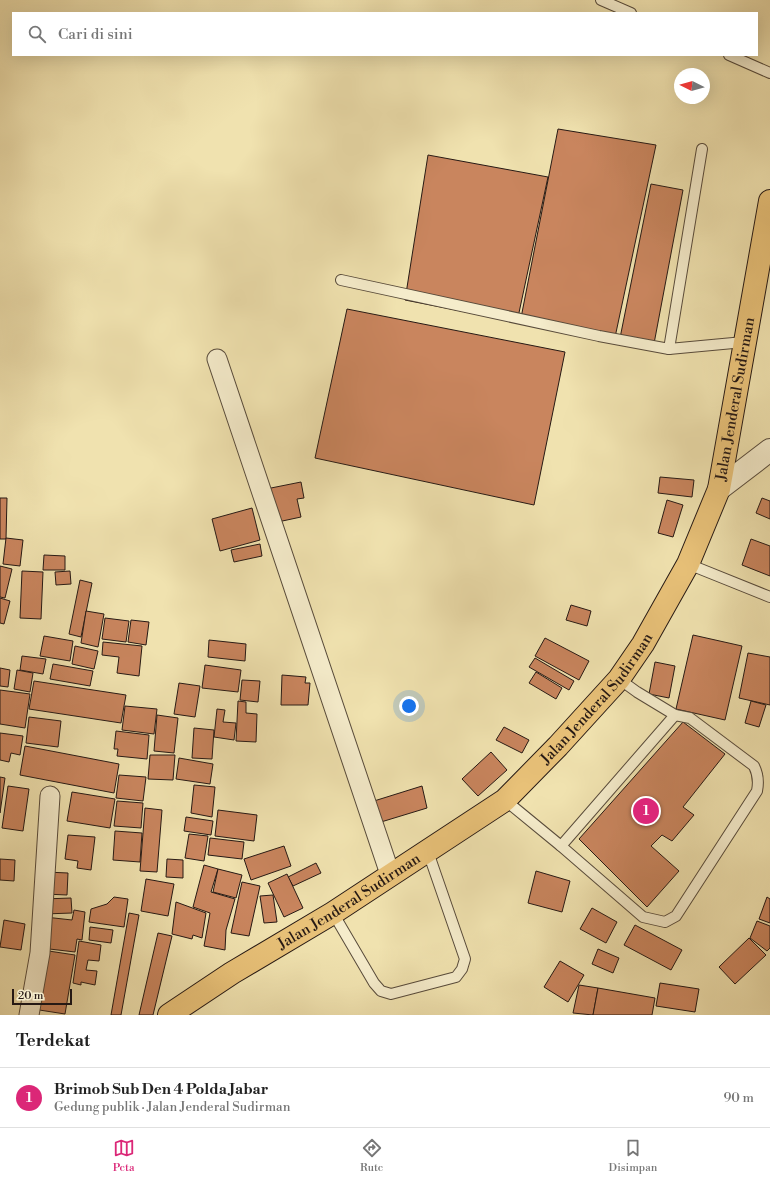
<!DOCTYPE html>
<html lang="id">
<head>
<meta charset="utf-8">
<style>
	body { margin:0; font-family:"Libre Bodoni",serif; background:#f2f2f2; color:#222 }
	.compass { position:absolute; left:674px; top:68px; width:36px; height:36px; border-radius:50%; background:#fff; box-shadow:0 4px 16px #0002; rotate:275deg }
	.scale { position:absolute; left:12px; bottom:10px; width:60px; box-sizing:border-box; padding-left:4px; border:2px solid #261914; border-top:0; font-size:11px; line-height:14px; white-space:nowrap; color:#261914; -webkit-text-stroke:3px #f5eccb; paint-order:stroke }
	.you { position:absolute; left:409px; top:706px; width:14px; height:14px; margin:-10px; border:3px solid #fff; border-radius:50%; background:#1a73e8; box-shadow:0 0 0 6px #1a73e833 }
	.badge { display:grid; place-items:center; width:26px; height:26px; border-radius:50%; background:#db2777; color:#fff; font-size:13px; font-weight:700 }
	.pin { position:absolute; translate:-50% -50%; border:2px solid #fff; box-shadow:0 1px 4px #0006 }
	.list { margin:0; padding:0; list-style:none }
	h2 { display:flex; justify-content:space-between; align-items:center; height:52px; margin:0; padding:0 16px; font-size:17px }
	h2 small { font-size:13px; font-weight:400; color:#767676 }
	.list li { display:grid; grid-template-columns:26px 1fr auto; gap:12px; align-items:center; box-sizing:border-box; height:60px; padding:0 16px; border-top:1px solid #e0e0e0 }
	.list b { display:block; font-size:15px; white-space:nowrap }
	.list p { margin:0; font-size:13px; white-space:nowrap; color:#767676 }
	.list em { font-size:13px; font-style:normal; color:#767676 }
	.icon { flex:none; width:22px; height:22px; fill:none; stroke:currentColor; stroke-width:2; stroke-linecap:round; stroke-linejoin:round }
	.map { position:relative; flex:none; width:770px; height:1015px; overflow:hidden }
	.search { position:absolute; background:#fff; box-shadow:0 4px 16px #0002; left:12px; right:12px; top:12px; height:44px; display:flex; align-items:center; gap:10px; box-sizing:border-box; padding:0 14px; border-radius:0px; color:#767676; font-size:15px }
	.sheet { height:112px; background:#fff }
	nav { display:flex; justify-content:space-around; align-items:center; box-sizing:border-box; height:56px; border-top:1px solid #e0e0e0; background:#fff; font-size:11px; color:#767676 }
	nav a { display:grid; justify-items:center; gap:2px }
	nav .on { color:#db2777 }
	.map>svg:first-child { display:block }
</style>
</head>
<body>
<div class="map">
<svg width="770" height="1015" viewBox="0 0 770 1015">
	<rect width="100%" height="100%" fill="#f0e2af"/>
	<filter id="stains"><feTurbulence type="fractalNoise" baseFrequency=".005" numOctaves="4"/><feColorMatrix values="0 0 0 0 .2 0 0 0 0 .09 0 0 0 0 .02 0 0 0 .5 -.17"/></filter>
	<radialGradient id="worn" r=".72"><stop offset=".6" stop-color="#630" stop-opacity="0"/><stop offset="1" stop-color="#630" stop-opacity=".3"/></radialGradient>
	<!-- building -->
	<g fill="#c9855e" stroke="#261914">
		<polygon points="558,129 656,145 614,342 520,323"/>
		<polygon points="428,155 548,177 517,322 405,300"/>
		<polygon points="651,184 683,190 653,349 619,343"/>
		<polygon points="347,309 565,352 534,505 315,458"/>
		<polygon points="660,477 694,480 692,497 658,493"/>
		<polygon points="301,482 304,498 297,499 301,517 273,523 266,489"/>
		<polygon points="0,498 7,498 6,539 0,539"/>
		<polygon points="762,498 770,501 770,519 756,513"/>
		<polygon points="667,500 683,505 673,537 658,533"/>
		<polygon points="252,508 260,540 220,551 212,519"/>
		<polygon points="6,538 23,540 20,566 3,564"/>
		<polygon points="751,539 770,546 770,576 742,565"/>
		<polygon points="260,544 262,556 234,562 231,550"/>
		<polygon points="44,555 65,556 65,570 43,570"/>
		<polygon points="0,566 12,569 5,598 0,597"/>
		<polygon points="22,571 43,572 41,619 20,618"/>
		<polygon points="70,571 71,584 56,585 55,572"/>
		<polygon points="80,580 92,583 81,637 69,634"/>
		<polygon points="0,598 10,601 4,624 0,623"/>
		<polygon points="571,605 591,611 587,626 566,620"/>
		<polygon points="86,611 104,614 98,647 81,643"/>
		<polygon points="105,618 129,621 126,642 102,639"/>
		<polygon points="131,620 149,622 146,645 128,642"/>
		<polygon points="693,635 742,646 725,720 676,709"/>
		<polygon points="44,636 73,641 70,661 40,656"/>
		<polygon points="545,638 589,661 579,680 535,656"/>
		<polygon points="209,640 246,644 245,661 208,657"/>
		<polygon points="103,642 142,646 139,676 117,673 119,657 102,655"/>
		<polygon points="75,646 98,651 94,669 72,664"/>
		<polygon points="748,653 770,657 770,705 739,698"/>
		<polygon points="22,656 46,659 43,674 20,670"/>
		<polygon points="535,658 574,681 569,690 529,667"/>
		<polygon points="655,662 675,666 669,698 649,694"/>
		<polygon points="53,664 93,671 90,686 50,679"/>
		<polygon points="205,665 241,670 238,692 202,688"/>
		<polygon points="0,668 10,670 8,687 0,686"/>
		<polygon points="17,670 33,673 30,692 14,689"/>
		<polygon points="536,672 562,688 556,699 529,683"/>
		<polygon points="282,675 306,677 305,683 310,683 308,705 281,705"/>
		<polygon points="242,680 260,681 258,702 240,700"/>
		<polygon points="34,681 126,695 121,723 29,709"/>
		<polygon points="179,683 200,686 195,717 174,714"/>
		<polygon points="0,690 30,694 25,728 0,724"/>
		<polygon points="238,701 246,702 246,713 257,714 256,742 236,741"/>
		<polygon points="751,701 766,705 759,727 745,723"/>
		<polygon points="125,706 157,709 154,734 122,730"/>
		<polygon points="217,709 225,710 223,722 236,723 234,740 214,737"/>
		<polygon points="157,715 178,718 174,753 154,751"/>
		<polygon points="29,717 61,721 58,747 26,743"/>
		<polygon points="683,722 725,754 683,807 694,815 672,841 662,835 651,846 679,871 647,907 579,839"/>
		<polygon points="504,727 529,740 522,753 496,740"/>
		<polygon points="194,728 214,730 212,759 192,758"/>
		<polygon points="116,731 149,735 147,759 117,756 118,749 114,749"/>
		<polygon points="0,733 23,736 20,755 11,753 9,762 0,760"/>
		<polygon points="25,746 119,764 114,793 20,775"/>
		<polygon points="491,752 507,770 478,796 462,779"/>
		<polygon points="150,755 175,755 173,780 148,779"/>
		<polygon points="179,758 213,764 210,784 176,779"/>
		<polygon points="119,775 146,777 143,801 116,798"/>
		<polygon points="0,777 5,778 0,813"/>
		<polygon points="194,785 215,787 212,817 191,813"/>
		<polygon points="8,786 29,789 23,831 2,828"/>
		<polygon points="422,786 427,808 381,822 374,801"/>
		<polygon points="72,792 115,799 110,828 67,821"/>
		<polygon points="117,801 143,803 141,828 114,826"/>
		<polygon points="145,808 162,810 157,872 140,871"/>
		<polygon points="218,810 257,815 254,841 215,836"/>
		<polygon points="186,817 213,821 211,835 184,831"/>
		<polygon points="115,831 142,833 140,862 113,860"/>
		<polygon points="189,834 208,836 204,861 185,858"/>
		<polygon points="68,835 95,837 91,870 77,868 78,861 65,859"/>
		<polygon points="210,838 244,842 242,859 208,855"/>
		<polygon points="284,846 291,866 251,880 244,859"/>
		<polygon points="0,859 15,860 14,881 0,880"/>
		<polygon points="167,859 183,860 183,878 166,877"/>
		<polygon points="316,863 321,873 293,886 288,877"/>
		<polygon points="204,865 218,869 211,892 235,899 226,930 225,950 204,946 210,913 193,907"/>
		<polygon points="218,869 242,875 236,898 213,892"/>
		<polygon points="536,871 570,881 562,912 528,903"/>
		<polygon points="46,872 68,873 67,895 45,894"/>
		<polygon points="287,874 303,908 284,917 268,883"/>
		<polygon points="146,879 174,884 168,916 141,911"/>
		<polygon points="242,882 260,886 249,936 231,933"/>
		<polygon points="273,895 277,922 264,923 260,896"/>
		<polygon points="114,897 128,899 124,927 89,922 91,909 107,904"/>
		<polygon points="767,897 770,899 770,923 759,919"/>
		<polygon points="71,898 72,913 44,914 43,899"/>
		<polygon points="176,902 206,913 202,938 193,935 192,939 172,934"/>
		<polygon points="592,908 617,922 606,943 580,929"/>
		<polygon points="74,910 85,912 82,940 77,939 75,952 41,948 45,917 72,920"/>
		<polygon points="129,913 139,915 121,1015 111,1015"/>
		<polygon points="4,920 25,924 21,950 0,947"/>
		<polygon points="757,921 770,926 770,948 767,951 750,938"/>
		<polygon points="635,925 682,950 671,970 624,945"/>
		<polygon points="90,927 113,930 111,943 89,940"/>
		<polygon points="158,933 172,936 153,1015 139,1015"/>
		<polygon points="749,938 766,955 735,984 719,967"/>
		<polygon points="79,941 101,945 99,961 88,960 86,970 97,971 95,985 81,982 81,985 73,983"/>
		<polygon points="598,949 619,958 613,973 592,964"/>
		<polygon points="42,950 75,955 65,1014 33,1009"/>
		<polygon points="560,961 584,975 568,1002 544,987"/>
		<polygon points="660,983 699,989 695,1012 656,1006"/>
		<polygon points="579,985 598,988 593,1015 573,1013"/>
		<polygon points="598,988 655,998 652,1015 593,1015"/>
	</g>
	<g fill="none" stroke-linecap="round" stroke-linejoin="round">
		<defs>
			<g id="service">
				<polyline points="601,0 631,13"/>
				<polyline points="729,55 770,73"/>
				<polyline points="341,280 599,336 669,349 744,342"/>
				<polyline points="669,349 702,149"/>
				<polyline points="688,564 770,597"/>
				<path d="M505,800L561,846L643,917L665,922L676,916L757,791C759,781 758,774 754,766L690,718L675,715L637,692L619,679"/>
				<polyline points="561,846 675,715"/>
				<polyline points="333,913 374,983 381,991 391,994 456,977 462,969 465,959 428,852"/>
			</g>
			<g id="minor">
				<polyline points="217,359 390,874"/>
				<polyline points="29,1015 40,953 50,796"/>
			</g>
			<polyline id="tertiary" points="719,489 770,450"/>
			<g id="primary">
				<path id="s1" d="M169,1015L232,973L333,913L505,800L558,746L619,679L643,644L688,564L719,489L770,201"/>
			</g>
		</defs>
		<!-- service casing -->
		<use href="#service" stroke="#584b3b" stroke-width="12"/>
		<!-- minor casing -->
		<use href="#minor" stroke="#584b3b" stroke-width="21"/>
		<!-- tertiary casing -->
		<use href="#tertiary" stroke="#584b3b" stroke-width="24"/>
		<!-- primary casing -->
		<use href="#primary" stroke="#261914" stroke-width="24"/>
		<!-- service -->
		<use href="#service" stroke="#f5eccb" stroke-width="10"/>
		<!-- minor -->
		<use href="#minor" stroke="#f5eccb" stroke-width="19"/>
		<!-- tertiary -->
		<use href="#tertiary" stroke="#f5eccb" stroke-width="22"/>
		<!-- primary -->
		<use href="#primary" stroke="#e8c178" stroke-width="22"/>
	</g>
	<g text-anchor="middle" stroke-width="4" stroke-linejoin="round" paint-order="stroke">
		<!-- street labels -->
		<g font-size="15" fill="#261914" stroke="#f5eccb">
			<text dy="5" stroke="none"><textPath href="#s1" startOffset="872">Jalan Jenderal Sudirman</textPath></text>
			<text dy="5" stroke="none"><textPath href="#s1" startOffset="536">Jalan Jenderal Sudirman</textPath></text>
			<text dy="5" stroke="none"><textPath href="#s1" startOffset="213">Jalan Jenderal Sudirman</textPath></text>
		</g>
	</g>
	<rect width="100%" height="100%" filter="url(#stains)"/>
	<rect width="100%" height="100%" fill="url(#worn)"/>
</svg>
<svg class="compass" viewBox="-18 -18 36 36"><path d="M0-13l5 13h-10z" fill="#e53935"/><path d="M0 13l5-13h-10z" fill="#767676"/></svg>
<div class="scale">20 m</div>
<div class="you"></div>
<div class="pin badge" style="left:646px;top:811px">1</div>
<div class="search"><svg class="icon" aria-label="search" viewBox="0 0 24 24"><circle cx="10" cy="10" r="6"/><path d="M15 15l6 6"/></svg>Cari di sini</div>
</div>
<section class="sheet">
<h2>Terdekat<small></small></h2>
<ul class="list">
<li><span class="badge">1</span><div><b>Brimob Sub Den 4 Polda Jabar</b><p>Gedung publik · Jalan Jenderal Sudirman</p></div><em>90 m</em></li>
</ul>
</section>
<nav>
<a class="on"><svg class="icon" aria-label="map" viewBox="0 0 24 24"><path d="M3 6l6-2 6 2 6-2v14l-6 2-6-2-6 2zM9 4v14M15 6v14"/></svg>Peta</a>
<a><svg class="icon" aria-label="directions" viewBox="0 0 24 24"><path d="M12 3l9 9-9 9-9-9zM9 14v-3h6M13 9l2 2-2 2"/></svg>Rute</a>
<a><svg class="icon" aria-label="saved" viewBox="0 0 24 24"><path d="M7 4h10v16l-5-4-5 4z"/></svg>Disimpan</a>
</nav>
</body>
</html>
